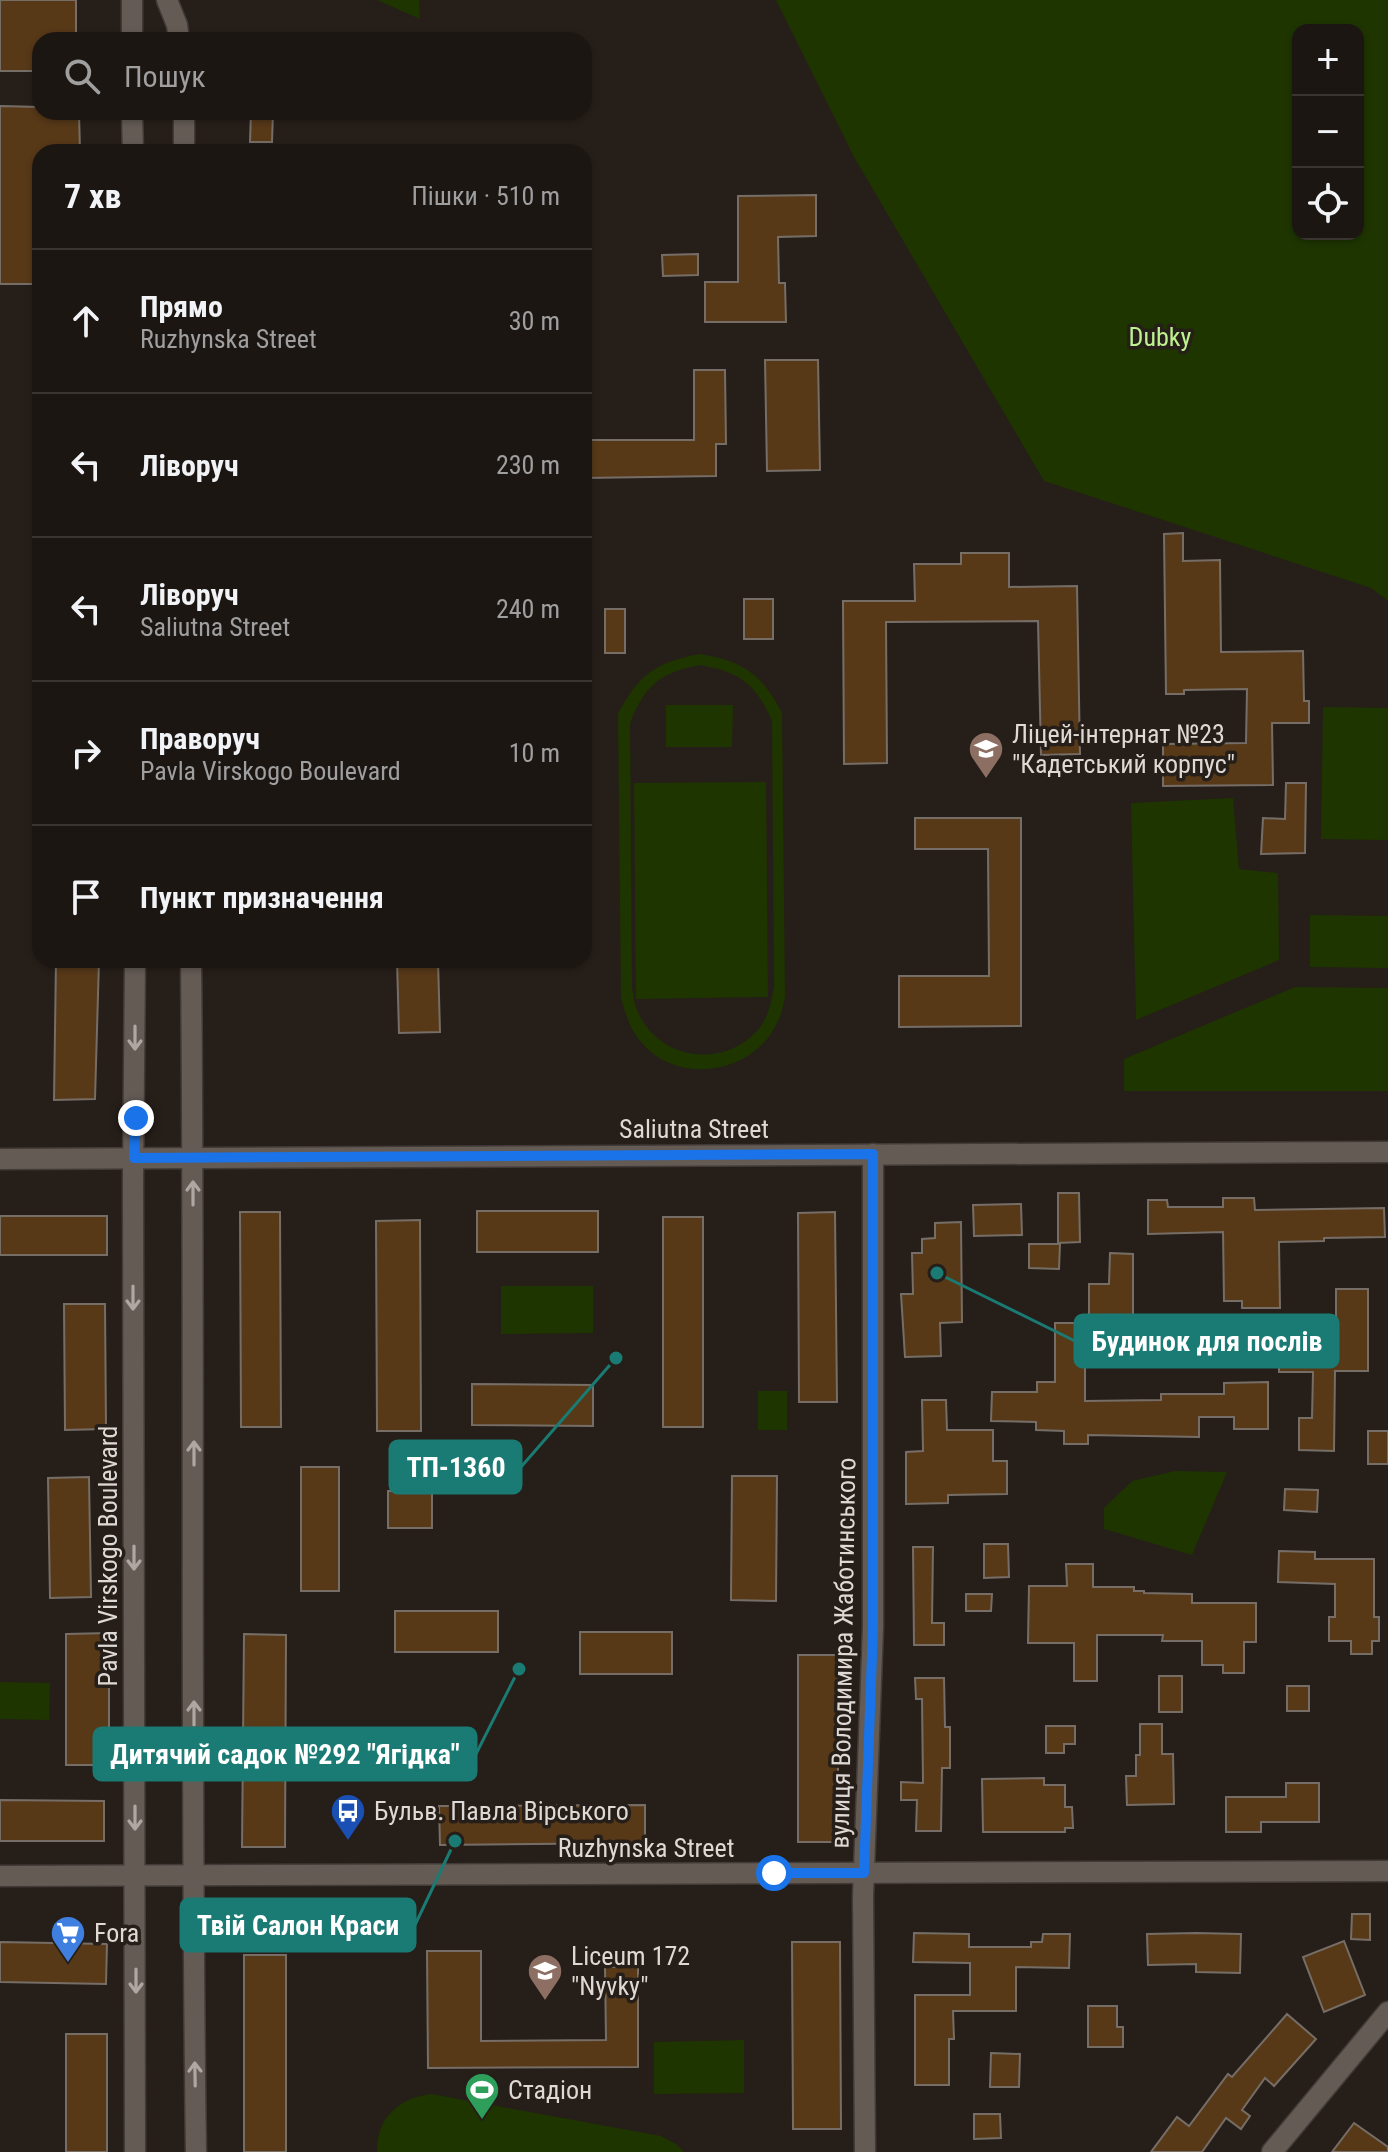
<!DOCTYPE html>
<html lang="uk">
<head>
<meta charset="utf-8">
<style>
	body { margin:0; font-family:"Roboto Condensed",sans-serif; background:#251f1c; color:#f1f3f6 }
	.controls { position:absolute; right:24px; top:24px; display:grid; overflow:hidden; border-radius:16px; box-shadow:0 2px 6px #0004 }
	.controls button { width:72px; height:72px; display:grid; place-items:center; padding:0; border:0; border-bottom:2px solid #3a3533; background:#1c1613; color:#f1f3f6; font:40px sans-serif }
	.stop { position:absolute; width:24px; height:24px; margin:-18px; border:6px solid #1a73e8; border-radius:50%; background:#fff }
	.stop.end { background:#1a73e8; border-color:#fff; box-shadow:0 2px 8px #0008 }
	.list { margin:0; padding:0; list-style:none }
	h2 { display:flex; justify-content:space-between; align-items:center; height:104px; margin:0; padding:0 32px; font-size:34px }
	h2 small { font-size:26px; font-weight:400; color:#a09fa0 }
	.list li { display:grid; grid-template-columns:52px 1fr auto; gap:24px; align-items:center; box-sizing:border-box; height:144px; padding:0 32px; border-top:2px solid #3a3533 }
	.list b { display:block; font-size:30px; white-space:nowrap }
	.list p { margin:0; font-size:26px; white-space:nowrap; color:#a09fa0 }
	.list em { font-size:26px; font-style:normal; color:#a09fa0 }
	.icon { flex:none; width:44px; height:44px; fill:none; stroke:currentColor; stroke-width:2; stroke-linecap:round; stroke-linejoin:round }
	.map { position:relative; flex:none; width:1388px; height:2152px; overflow:hidden }
	.search { position:absolute; background:#1c1613; box-shadow:0 2px 6px #0004; left:32px; top:32px; width:560px; height:88px; display:flex; align-items:center; gap:20px; box-sizing:border-box; padding:0 28px; border-radius:24px; color:#a09fa0; font-size:30px }
	.panel { position:absolute; background:#1c1613; box-shadow:0 2px 6px #0004; left:32px; top:144px; width:560px; height:824px; border-radius:24px }
	.map>svg:first-child { display:block }
</style>
</head>
<body>
<div class="map">
<svg width="1388" height="2152" viewBox="0 0 1388 2152">
	<rect width="100%" height="100%" fill="#261e19"/>
	<!-- green -->
	<g fill="#1e3500" fill-rule="evenodd">
		<polygon points="377,0 419,0 420,19"/>
		<path d="M776,0H1388V601L1371,588L1044,481L854,157ZM1298,30H1358V234H1298Z"/>
		<path d="M700,654C743,661 762,674 782,713L785,997C783,1005 782,1014 778,1021C756,1073 679,1087 642,1043C630,1030 626,1015 621,998L618,714C638,675 656,662 700,654ZM700,665C740,672 756,684 772,721L774,987C771,1003 768,1019 756,1032C721,1069 658,1059 638,1012C634,1005 634,996 632,988L630,723C645,685 661,672 700,665Z"/>
		<polygon points="666,705 733,705 732,747 666,747"/>
		<polygon points="1323,707 1388,708 1388,840 1321,839"/>
		<polygon points="766,782 768,997 636,999 634,783"/>
		<polygon points="1233,798 1239,869 1278,873 1279,960 1136,1020 1131,803"/>
		<polygon points="1310,915 1388,916 1388,968 1310,967"/>
		<polygon points="1295,987 1388,988 1388,1091 1124,1091 1124,1059"/>
		<polygon points="501,1286 593,1286 593,1333 501,1334"/>
		<rect x="758" y="1391" width="29" height="39"/>
		<polygon points="1175,1471 1227,1472 1192,1555 1104,1529 1104,1508 1132,1481"/>
		<polygon points="0,1682 50,1683 49,1720 0,1719"/>
		<polygon points="744,2040 744,2093 654,2094 654,2042"/>
		<path d="M431,2094L661,2136L676,2144L684,2152H377C376,2118 399,2098 431,2094Z"/>
	</g>
	<!-- building -->
	<g fill="#573918" stroke="#766e66" stroke-width="2">
		<polygon points="0,0 76,0 76,40 40,40 40,71 0,71"/>
		<polygon points="0,106 40,107 40,112 79,112 80,152 40,152 40,284 0,284"/>
		<polygon points="251,112 273,112 272,142 250,142"/>
		<polygon points="816,195 816,236 778,237 779,283 785,283 786,322 705,322 705,282 738,282 738,196"/>
		<polygon points="698,254 698,275 663,276 662,255"/>
		<polygon points="765,360 818,360 820,470 767,471"/>
		<polygon points="694,370 725,370 726,444 716,444 716,476 584,478 584,440 694,440"/>
		<polygon points="1183,533 1183,561 1220,560 1221,652 1303,651 1304,701 1309,701 1309,723 1272,723 1273,785 1163,786 1163,744 1246,743 1247,689 1184,690 1184,694 1166,694 1164,534"/>
		<polygon points="961,553 1009,553 1009,587 1077,586 1080,754 1041,755 1038,621 886,622 887,763 844,764 843,601 915,601 914,564 961,564"/>
		<rect x="744" y="599" width="29" height="40"/>
		<rect x="605" y="609" width="20" height="44"/>
		<polygon points="1286,783 1306,783 1305,853 1261,854 1263,818 1285,819"/>
		<polygon points="915,818 1021,818 1021,1026 899,1027 899,976 989,976 988,849 915,849"/>
		<polygon points="56,960 99,960 95,1099 54,1100"/>
		<polygon points="397,960 438,960 440,1032 399,1033"/>
		<polygon points="1058,1193 1079,1193 1080,1242 1058,1243"/>
		<polygon points="1223,1198 1254,1198 1255,1210 1384,1208 1385,1237 1324,1238 1324,1241 1279,1242 1280,1308 1242,1308 1242,1301 1224,1301 1223,1232 1148,1234 1148,1200 1167,1200 1168,1207 1223,1207"/>
		<polygon points="1021,1204 1022,1235 974,1236 973,1205"/>
		<rect x="477" y="1211" width="121" height="41"/>
		<polygon points="240,1212 280,1212 281,1427 241,1427"/>
		<polygon points="835,1212 837,1402 799,1402 798,1213"/>
		<rect x="0" y="1216" width="107" height="39"/>
		<rect x="663" y="1217" width="40" height="210"/>
		<polygon points="420,1220 421,1431 377,1431 376,1221"/>
		<polygon points="961,1222 962,1322 940,1323 941,1356 905,1357 901,1294 913,1294 912,1253 922,1253 922,1239 935,1238 935,1223"/>
		<polygon points="1029,1244 1060,1244 1059,1269 1029,1268"/>
		<polygon points="1110,1253 1133,1254 1133,1319 1154,1319 1153,1345 1137,1345 1137,1340 1085,1339 1085,1401 1161,1400 1161,1394 1224,1394 1224,1383 1268,1382 1268,1429 1234,1429 1234,1417 1199,1417 1199,1437 1088,1435 1088,1444 1064,1444 1064,1431 1036,1430 1036,1422 991,1421 992,1392 1037,1392 1037,1382 1055,1382 1055,1323 1089,1323 1089,1284 1109,1284"/>
		<polygon points="1336,1289 1368,1289 1368,1371 1335,1371 1334,1451 1299,1450 1299,1418 1312,1418 1313,1372 1279,1372 1279,1341 1289,1341 1289,1317 1336,1317"/>
		<polygon points="64,1304 105,1304 106,1429 65,1430"/>
		<polygon points="472,1384 593,1385 593,1426 472,1425"/>
		<polygon points="922,1400 946,1400 947,1430 993,1430 993,1461 1007,1461 1007,1494 948,1495 948,1503 906,1504 906,1452 923,1451"/>
		<rect x="1368" y="1431" width="20" height="33"/>
		<rect x="301" y="1467" width="38" height="124"/>
		<polygon points="732,1476 777,1476 776,1601 731,1600"/>
		<polygon points="89,1477 91,1597 50,1598 48,1478"/>
		<polygon points="1285,1489 1318,1490 1317,1512 1284,1510"/>
		<rect x="388" y="1491" width="44" height="37"/>
		<polygon points="984,1544 1008,1544 1009,1577 984,1578"/>
		<polygon points="913,1547 933,1547 932,1623 944,1623 944,1645 914,1645"/>
		<polygon points="1279,1551 1315,1552 1315,1559 1374,1559 1374,1617 1379,1617 1379,1641 1372,1641 1372,1654 1351,1654 1351,1641 1329,1641 1329,1617 1335,1617 1335,1584 1278,1582"/>
		<polygon points="1066,1564 1093,1564 1093,1587 1134,1587 1134,1591 1144,1591 1144,1593 1192,1594 1192,1603 1256,1603 1256,1642 1244,1642 1244,1673 1223,1673 1223,1665 1202,1665 1202,1641 1162,1641 1163,1635 1097,1635 1097,1681 1074,1681 1074,1643 1028,1643 1029,1586 1067,1586"/>
		<polygon points="966,1594 992,1594 991,1611 966,1611"/>
		<rect x="395" y="1611" width="103" height="41"/>
		<rect x="580" y="1632" width="92" height="42"/>
		<polygon points="109,1633 109,1765 66,1765 66,1634"/>
		<polygon points="244,1634 286,1635 285,1847 242,1847"/>
		<rect x="798" y="1655" width="40" height="187"/>
		<rect x="1159" y="1676" width="23" height="36"/>
		<polygon points="915,1678 944,1678 945,1727 950,1727 950,1768 942,1768 941,1831 916,1831 917,1800 901,1800 901,1782 923,1783 922,1699 916,1699"/>
		<rect x="1287" y="1686" width="22" height="25"/>
		<polygon points="1140,1724 1162,1724 1162,1754 1173,1754 1174,1804 1127,1805 1126,1776 1136,1776 1136,1755 1140,1755"/>
		<polygon points="1046,1726 1075,1726 1075,1744 1064,1744 1064,1753 1046,1753"/>
		<polygon points="1044,1778 1044,1785 1065,1785 1065,1807 1072,1807 1073,1828 1065,1828 1065,1832 983,1832 982,1779"/>
		<polygon points="1286,1783 1319,1783 1319,1822 1261,1822 1261,1832 1226,1832 1226,1797 1286,1797"/>
		<polygon points="0,1800 104,1801 104,1841 0,1841"/>
		<polygon points="645,1805 645,1843 440,1845 439,1806"/>
		<polygon points="1352,1914 1370,1914 1370,1940 1351,1939"/>
		<polygon points="914,1933 969,1934 969,1947 1031,1947 1031,1942 1042,1942 1043,1934 1070,1934 1069,1968 1016,1967 1016,2011 953,2011 954,2039 949,2039 949,2085 915,2085 915,1995 970,1995 970,1963 913,1962"/>
		<polygon points="1196,1933 1241,1934 1240,1973 1196,1972 1196,1964 1148,1965 1147,1934"/>
		<polygon points="1344,1941 1365,1995 1324,2012 1303,1957"/>
		<polygon points="0,1942 107,1944 106,1984 0,1982"/>
		<polygon points="792,1942 840,1942 841,2129 793,2129"/>
		<polygon points="427,1951 481,1951 481,2041 606,2040 605,1967 638,1967 638,2067 428,2068"/>
		<rect x="244" y="1955" width="42" height="197"/>
		<polygon points="1088,2006 1117,2006 1117,2027 1123,2027 1123,2047 1088,2047"/>
		<polygon points="1287,2014 1316,2039 1274,2086 1265,2078 1242,2110 1250,2116 1241,2129 1226,2118 1202,2152 1151,2152 1177,2117 1189,2126 1228,2074 1232,2077"/>
		<rect x="66" y="2034" width="41" height="118"/>
		<polygon points="991,2053 1020,2054 1019,2087 990,2087"/>
		<polygon points="974,2114 1000,2114 1001,2138 974,2139"/>
		<polygon points="1354,2123 1388,2147 1388,2152 1332,2152"/>
	</g>
	<g fill="none" stroke-linecap="round" stroke-linejoin="round">
		<defs>
			<g id="minor">
				<polyline points="167,0 177,25 179,40"/>
				<polyline points="132,40 132,0"/>
				<polyline points="132,112 133,152"/>
				<polyline points="184,112 184,152"/>
				<path d="M191,960C195,1357 190,1755 196,2152"/>
				<polyline points="0,1159 1388,1152"/>
				<polyline points="0,1876 1388,1871"/>
				<polyline points="135,2152 133,1180 135,960"/>
				<polyline points="865,2152 863,1896 873,1627 873,1154"/>
				<polyline points="1272,2152 1388,2012"/>
			</g>
		</defs>
		<!-- minor casing -->
		<use href="#minor" stroke="#413a36" stroke-width="23"/>
		<!-- minor -->
		<use href="#minor" stroke="#645b55" stroke-width="20"/>
	</g>
	<!-- one-way arrows -->
	<defs><path id="oneway-shaft" d="M-6 0H5M1.5-3L5.5 0L1.5 3" fill="none" stroke-width="1.6" stroke-linecap="round" stroke-linejoin="round" transform="scale(2)"/></defs>
	<g stroke="#aea7a2">
		<use href="#oneway-shaft" transform="translate(135 1038) rotate(90)"/>
		<use href="#oneway-shaft" transform="translate(193 1193) rotate(-90)"/>
		<use href="#oneway-shaft" transform="translate(133 1298) rotate(90)"/>
		<use href="#oneway-shaft" transform="translate(194 1453) rotate(-90)"/>
		<use href="#oneway-shaft" transform="translate(134 1558) rotate(90)"/>
		<use href="#oneway-shaft" transform="translate(194 1713) rotate(-90)"/>
		<use href="#oneway-shaft" transform="translate(135 1818) rotate(90)"/>
		<use href="#oneway-shaft" transform="translate(136 1981) rotate(90)"/>
		<use href="#oneway-shaft" transform="translate(195 2074) rotate(-91)"/>
	</g>
	<g fill="none" stroke-linecap="round" stroke-linejoin="round">
		<!-- route -->
		<polyline stroke="#1a73e8" stroke-width="10" points="136,1118 134,1158 873,1154 873,1627 864,1873 774,1873"/>
	</g>
	<!-- icons -->
	<defs>
		<symbol id="school-pin" viewBox="-11 -11 22 30"><path d="M0 17L-7.5 6A9.5 9.5 0 1 1 7.5 6Z" fill="#8d6e63" stroke="#261e19"/><path d="M0-5L7-2L0 1L-7-2ZM-4 1L0 2.5L4 1V4Q0 6-4 4Z" fill="#fff"/></symbol>
		<symbol id="bus-pin" viewBox="-11 -11 22 30"><path d="M0 17L-7.5 6A9.5 9.5 0 1 1 7.5 6Z" fill="#1a4fb4" stroke="#261e19"/><path d="M-5-6H5V4H4V6H2V4H-2V6H-4V4H-5ZM-3.5-4V0h7V-4ZM-3.5 1.2v1.5H-2V1.2ZM2 1.2v1.5H3.5V1.2Z" fill="#fff"/></symbol>
		<symbol id="supermarket-pin" viewBox="-11 -11 22 30"><path d="M0 17L-7.5 6A9.5 9.5 0 1 1 7.5 6Z" fill="#3f7fe0" stroke="#261e19"/><path d="M-6-5.5h2.5l.6 2H6L4.5 2H-2.5L-4.4-4H-6ZM-1.5 3.2a1.3 1.3 0 1 0 .1 0ZM3 3.2a1.3 1.3 0 1 0 .1 0Z" fill="#fff"/></symbol>
		<symbol id="stadium-pin" viewBox="-11 -11 22 30"><path d="M0 17L-7.5 6A9.5 9.5 0 1 1 7.5 6Z" fill="#2e9e5b" stroke="#261e19"/><path d="M0-5a6.5 5 0 1 0 0 10a6.5 5 0 1 0 0-10ZM-3.5-1.8h7v3.6h-7Z" fill="#fff"/></symbol>
	</defs>
	<g fill-rule="evenodd">
		<use href="#school-pin" x="966" y="729" width="40" height="54"/>
		<use href="#bus-pin" x="328" y="1791" width="40" height="54"/>
		<use href="#supermarket-pin" x="48" y="1913" width="40" height="54"/>
		<use href="#school-pin" x="525" y="1951" width="40" height="54"/>
		<use href="#stadium-pin" x="462" y="2070" width="40" height="54"/>
	</g>
	<g text-anchor="middle" stroke-width="7" stroke-linejoin="round" paint-order="stroke">
		<!-- park labels -->
		<g font-size="26" fill="#bef18f" stroke="#261e19">
			<text x="1160" y="346">Dubky</text>
		</g>
		<!-- poi labels -->
		<g font-size="26" fill="#dfd9d5" stroke="#261e19" text-anchor="start">
			<text x="1012" y="743">Ліцей-інтернат №23<tspan x="1012" dy="30">"Кадетський корпус"</tspan></text>
			<text x="374" y="1820">Бульв. Павла Вірського</text>
			<text x="94" y="1942">Fora</text>
			<text x="571" y="1965">Liceum 172<tspan x="571" dy="30">"Nyvky"</tspan></text>
			<text x="508" y="2099">Стадіон</text>
		</g>
		<!-- street labels -->
		<g font-size="26" fill="#dfd9d5" stroke="#261e19">
			<text x="694" y="1138">Saliutna Street</text>
			<text transform="translate(108 1556) rotate(-90)" y="9">Pavla Virskogo Boulevard</text>
			<text transform="translate(843 1653) rotate(-89)" y="9">вулиця Володимира Жаботинського</text>
			<text x="646" y="1857">Ruzhynska Street</text>
		</g>
	</g>
	<!-- callouts -->
	<path fill="none" stroke="#197b73" stroke-width="3" d="M937 1273L1075 1341M616 1358L521 1467M519 1669L476 1754M455 1841L415 1925"/>
	<g fill="#197b73" stroke="#261e19" stroke-width="3">
		<circle cx="937" cy="1273" r="8"/>
		<circle cx="616" cy="1358" r="8"/>
		<circle cx="519" cy="1669" r="8"/>
		<circle cx="455" cy="1841" r="8"/>
	</g>
	<g fill="#197b73" stroke="#197b73" stroke-width="3">
		<rect x="1075" y="1315" width="263" height="52" rx="8"/>
		<rect x="390" y="1441" width="131" height="52" rx="8"/>
		<rect x="94" y="1728" width="382" height="52" rx="8"/>
		<rect x="181" y="1899" width="234" height="52" rx="8"/>
	</g>
	<g font-size="28" text-anchor="middle" font-weight="bold" fill="#fff">
		<text x="1207" y="1351">Будинок для послів</text>
		<text x="456" y="1477">ТП-1360</text>
		<text x="285" y="1764">Дитячий садок №292 "Ягідка"</text>
		<text x="298" y="1935">Твій Салон Краси</text>
	</g>
</svg>
<div class="controls">
<button>+</button>
<button>−</button>
<button><svg class="icon" aria-label="locate" viewBox="0 0 24 24"><circle cx="12" cy="12" r="6"/><path d="M12 2v4M12 18v4M2 12h4M18 12h4"/></svg></button>
</div>
<div class="stop" style="left:774px;top:1873px"></div>
<div class="stop end" style="left:136px;top:1118px"></div>
<div class="search"><svg class="icon" aria-label="search" viewBox="0 0 24 24"><circle cx="10" cy="10" r="6"/><path d="M15 15l6 6"/></svg>Пошук</div>
<section class="panel">
<h2>7 хв<small>Пішки · 510 m</small></h2>
<ul class="list">
<li><svg class="icon" aria-label="ahead" viewBox="0 0 24 24"><path d="M12 20V5M6 11l6-6 6 6"/></svg><div><b>Прямо</b><p>Ruzhynska Street</p></div><em>30 m</em></li>
<li><svg class="icon" aria-label="left" viewBox="0 0 24 24"><path d="M17 20v-9H6M10 6l-5 5 5 5"/></svg><div><b>Ліворуч</b></div><em>230 m</em></li>
<li><svg class="icon" aria-label="left" viewBox="0 0 24 24"><path d="M17 20v-9H6M10 6l-5 5 5 5"/></svg><div><b>Ліворуч</b><p>Saliutna Street</p></div><em>240 m</em></li>
<li><svg class="icon" aria-label="right" viewBox="0 0 24 24"><path d="M7 20v-9h11M14 6l5 5-5 5"/></svg><div><b>Праворуч</b><p>Pavla Virskogo Boulevard</p></div><em>10 m</em></li>
<li><svg class="icon" aria-label="arrive" viewBox="0 0 24 24"><path d="M6 21V4h12l-3 4 3 4H6"/></svg><div><b>Пункт призначення</b></div></li>
</ul>
</section>
</div>
</body>
</html>
